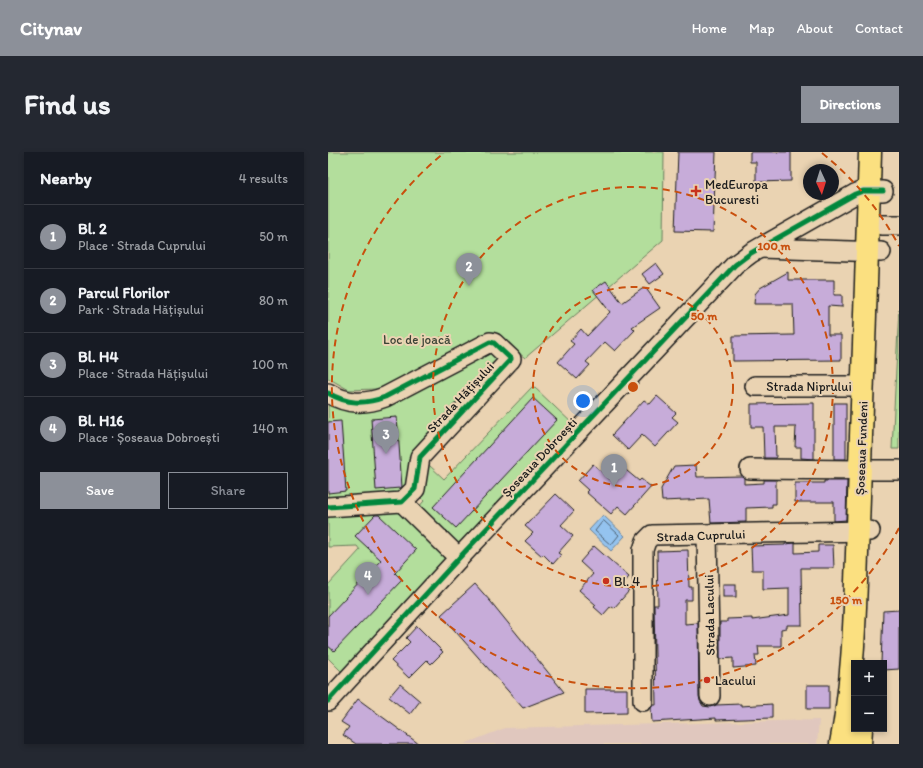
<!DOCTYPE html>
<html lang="en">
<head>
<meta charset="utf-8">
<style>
	body { margin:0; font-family:Itim,sans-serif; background:#242831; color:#f1f3f6 }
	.controls { position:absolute; right:12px; bottom:12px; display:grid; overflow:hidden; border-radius:0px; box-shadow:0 2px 6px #0003 }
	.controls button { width:36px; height:36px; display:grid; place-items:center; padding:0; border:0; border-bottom:1px solid #363941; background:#171b24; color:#f1f3f6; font:20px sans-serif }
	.compass { position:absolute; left:475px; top:12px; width:36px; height:36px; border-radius:50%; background:#171b24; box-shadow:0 2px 6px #0003; rotate:176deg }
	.you { position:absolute; left:255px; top:249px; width:14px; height:14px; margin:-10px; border:3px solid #fff; border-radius:50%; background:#1a73e8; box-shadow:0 0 0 6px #1a73e833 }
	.badge { display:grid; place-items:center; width:26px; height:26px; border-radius:50%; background:#8c9099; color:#fff; font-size:13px; font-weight:700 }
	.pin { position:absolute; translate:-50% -33px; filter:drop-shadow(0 1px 2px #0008) }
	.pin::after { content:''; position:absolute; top:21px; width:14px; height:12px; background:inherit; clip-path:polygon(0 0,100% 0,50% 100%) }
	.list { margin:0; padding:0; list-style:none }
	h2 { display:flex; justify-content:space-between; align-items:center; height:52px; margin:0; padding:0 16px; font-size:17px }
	h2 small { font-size:13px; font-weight:400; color:#9ea1a6 }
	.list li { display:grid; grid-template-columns:26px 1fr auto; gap:12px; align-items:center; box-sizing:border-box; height:64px; padding:0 16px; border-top:1px solid #363941 }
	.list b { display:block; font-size:15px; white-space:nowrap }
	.list p { margin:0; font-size:13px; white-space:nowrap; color:#9ea1a6 }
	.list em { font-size:13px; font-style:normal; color:#9ea1a6 }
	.actions { display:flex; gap:8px; padding:12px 16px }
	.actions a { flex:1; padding:9px 0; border:1px solid #8c9099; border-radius:0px; text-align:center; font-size:14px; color:#8c9099 }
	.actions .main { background:#8c9099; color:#fff }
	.map { position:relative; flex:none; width:571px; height:592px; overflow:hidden; border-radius:0px }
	header { display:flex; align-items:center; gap:24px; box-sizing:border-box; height:56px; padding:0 20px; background:#8c9099; color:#fff }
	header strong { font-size:19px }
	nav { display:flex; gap:22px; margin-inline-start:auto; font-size:14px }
	.intro { display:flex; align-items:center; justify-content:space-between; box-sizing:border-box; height:96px; padding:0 24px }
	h1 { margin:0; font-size:28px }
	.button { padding:10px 18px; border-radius:0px; background:#8c9099; color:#fff; font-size:14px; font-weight:700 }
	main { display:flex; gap:24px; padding:0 24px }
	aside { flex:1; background:#171b24; border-radius:0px; box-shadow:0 2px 6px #0003 }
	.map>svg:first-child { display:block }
</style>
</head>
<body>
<header>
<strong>Citynav</strong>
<nav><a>Home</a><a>Map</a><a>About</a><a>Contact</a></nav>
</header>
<div class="intro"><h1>Find us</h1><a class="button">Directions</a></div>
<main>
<aside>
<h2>Nearby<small>4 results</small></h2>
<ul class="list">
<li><span class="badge">1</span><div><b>Bl. 2</b><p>Place · Strada Cuprului</p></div><em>50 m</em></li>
<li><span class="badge">2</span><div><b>Parcul Florilor</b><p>Park · Strada Hățișului</p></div><em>80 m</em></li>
<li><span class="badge">3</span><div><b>Bl. H4</b><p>Place · Strada Hățișului</p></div><em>100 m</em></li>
<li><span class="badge">4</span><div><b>Bl. H16</b><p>Place · Șoseaua Dobroești</p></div><em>140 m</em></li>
</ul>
<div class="actions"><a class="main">Save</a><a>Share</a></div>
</aside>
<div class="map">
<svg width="571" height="592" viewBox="0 0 571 592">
	<rect width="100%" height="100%" fill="#ead3b2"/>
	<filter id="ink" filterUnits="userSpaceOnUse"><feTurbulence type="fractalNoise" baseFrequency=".025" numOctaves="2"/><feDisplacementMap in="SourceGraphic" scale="8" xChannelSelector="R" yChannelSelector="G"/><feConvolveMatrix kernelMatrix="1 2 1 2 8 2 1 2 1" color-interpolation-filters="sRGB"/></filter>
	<g filter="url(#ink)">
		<!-- built -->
		<polygon fill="#e0c7be" points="491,568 489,592 136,592 177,576"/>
		<!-- green -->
		<g fill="#b3de9c" stroke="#687d5c">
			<polygon points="0,0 336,0 335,88 197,206 166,180 67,232 47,237 21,238 0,226"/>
			<polygon points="571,157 571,297 564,297"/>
			<polygon points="163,195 174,205 86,299 116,327 205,234 247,274 132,397 89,357 96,349 88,341 0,347 0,251 11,257 32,259"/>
			<polygon points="70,357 122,407 16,522 0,506 0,433 32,398 29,394 0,395 0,362"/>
		</g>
		<!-- water -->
		<polygon fill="#94c3ef" stroke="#64809b" points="275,363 297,384 283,399 261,378"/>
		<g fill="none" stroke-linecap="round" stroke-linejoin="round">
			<!-- shore -->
			<polygon stroke="#4c5f70" stroke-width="1" points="276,369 291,383 283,393 267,379 274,370"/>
		</g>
		<!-- building -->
		<g fill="#c7acd9" stroke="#1c1c1c">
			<polygon points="350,0 388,0 385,80 347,79"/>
			<polygon points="422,0 463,0 463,29 428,30 428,10 422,10"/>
			<polygon points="328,111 336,122 322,132 314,122"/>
			<polygon points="460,120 460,128 506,128 506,143 514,143 514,155 500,154 500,183 513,183 513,208 405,209 405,184 466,183 465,152 426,152 427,142 432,136"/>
			<polygon points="278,129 294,151 317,135 332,156 304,175 307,178 287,199 277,190 258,210 262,213 249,227 230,210 246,192 242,189 253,177 259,184 282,160 265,138"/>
			<polygon points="329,244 348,261 344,265 350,270 327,295 314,283 300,298 284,283 316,248 322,252"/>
			<polygon points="205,246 229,268 128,376 105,355"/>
			<polygon points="486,251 486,307 473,306 473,295 467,295 468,275 447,275 448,306 436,306 435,275 423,275 423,252"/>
			<rect x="506" y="251" width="12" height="56"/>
			<polygon points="69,265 74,335 72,336 48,338 43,267"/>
			<polygon points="13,269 18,339 0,341 0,270"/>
			<polygon points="265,312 282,327 293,314 311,329 313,327 323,335 299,362 290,354 283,362 258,340 260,338 250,329"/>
			<polygon points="368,313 369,325 414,324 416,326 416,332 436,331 436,328 448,328 448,352 444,352 444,355 418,356 418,370 383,371 381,347 334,349 333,337 346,314"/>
			<polygon points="496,329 519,329 518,368 506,369 506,350 467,350 467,331 496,331"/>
			<polygon points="228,342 246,359 233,373 245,384 230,401 233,403 225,412 215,402 214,404 197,389 205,381 197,374"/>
			<polygon points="47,363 51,363 88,398 67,421 74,428 6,499 0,494 0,464 53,408 27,384"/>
			<polygon points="467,391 467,401 490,400 490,393 505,393 506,416 473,416 474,473 459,473 459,476 453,477 453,494 430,494 431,503 427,503 428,514 405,516 405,506 392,507 392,470 399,470 399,467 424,466 424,468 461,463 461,436 435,437 435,418 424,418 423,394 457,393 457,392"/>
			<polygon points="266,394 301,425 294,433 301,439 286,456 283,454 275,463 266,455 268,453 251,438 265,422 252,410"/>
			<polygon points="360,398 361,435 364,435 364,448 357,448 357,472 370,471 371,544 372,549 375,554 382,555 388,553 413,552 413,554 444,552 444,566 388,568 388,566 324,570 323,556 325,553 328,553 326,453 330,453 329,399"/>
			<polygon points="147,432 163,450 236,540 195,556 113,463"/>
			<rect x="395" y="432" width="13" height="13"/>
			<polygon points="571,458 571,517 556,518 556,511 553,511 555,459"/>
			<polygon points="89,474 115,500 103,512 99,508 81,526 63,509 82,490 78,486"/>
			<polygon points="72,532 92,549 82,562 61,545"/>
			<rect x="479" y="533" width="22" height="24"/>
			<polygon points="257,537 299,537 299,561 257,562"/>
			<polygon points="30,547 91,592 28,592 15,583 21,575 13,570"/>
		</g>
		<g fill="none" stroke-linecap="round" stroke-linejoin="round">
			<defs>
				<g id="minor">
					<polyline points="554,73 571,73"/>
					<polyline points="432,96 553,100"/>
					<polyline points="427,234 535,234"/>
					<path d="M0,241C19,252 36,253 57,245L162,190L166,191L183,207L92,305L87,337L74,350L0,355"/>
					<polyline points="422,317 532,318"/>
					<polyline points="545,318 571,318"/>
					<polyline points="74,350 131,406"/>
					<polyline points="379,382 382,544"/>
					<polyline points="0,549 131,406 407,113 423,101 527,42 535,39 555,39"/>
					<polyline points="315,549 315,398 318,389 324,383 542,379"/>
				</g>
				<g id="major">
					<path d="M513,592C527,521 527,447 530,375C535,250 538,125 542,0"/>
					<polyline points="532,592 533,577"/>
				</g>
			</defs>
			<!-- minor casing -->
			<use href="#minor" stroke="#1c1c1c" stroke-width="22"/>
			<!-- major casing -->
			<use href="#major" stroke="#1c1c1c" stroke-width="25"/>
			<!-- minor -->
			<use href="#minor" stroke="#ead3b2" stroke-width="19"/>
			<!-- major -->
			<use href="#major" stroke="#fbe080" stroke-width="22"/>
			<defs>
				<g id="cycleway">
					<path d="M0,241C19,252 36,253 57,245L162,190L166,191L183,207L92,305L87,337L74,350L0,355"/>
					<polyline points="0,549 131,406 407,113 423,101 527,42 535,39 555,39"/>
				</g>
			</defs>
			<!-- cycleway casing -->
			<use href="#cycleway" stroke="#ead3b2" stroke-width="8"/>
			<!-- cycleway -->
			<use href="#cycleway" stroke="#00873e" stroke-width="5"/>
		</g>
	</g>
	<!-- distance rings -->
	<g fill="none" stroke="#c9500e" stroke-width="2" stroke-dasharray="7 5">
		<circle cx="305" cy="235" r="100"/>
		<circle cx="305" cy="235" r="200"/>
		<path d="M571 376A301 301 0 1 1 116 1M494 1A301 301 0 0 1 571 94"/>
	</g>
	<!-- markers -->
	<g fill="#c8321e" stroke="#ead3b2" stroke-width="1.5">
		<path d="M366 33h4v4h4v4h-4v4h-4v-4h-4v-4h4z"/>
		<circle cx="278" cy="429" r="4"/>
		<circle cx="379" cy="528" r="4"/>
	</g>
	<g text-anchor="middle" stroke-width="4" stroke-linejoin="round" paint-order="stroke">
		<!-- poi labels -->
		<g font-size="13" fill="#1c1c1c" stroke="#ead3b2" text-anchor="start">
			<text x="377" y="37">MedEuropa<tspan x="377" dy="15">Bucuresti</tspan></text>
			<text x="286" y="434">Bl. 4</text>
			<text x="387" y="533">Lacului</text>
		</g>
		<!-- park labels -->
		<g font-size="13" fill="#3a4336" stroke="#ead3b2">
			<text x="89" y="192">Loc de joacă</text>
		</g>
		<!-- street labels -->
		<g font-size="13" fill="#1c1c1c" stroke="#ead3b2">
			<text x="481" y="239">Strada Niprului</text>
			<text transform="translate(132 245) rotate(-47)" y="5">Strada Hățișului</text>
			<text transform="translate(533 296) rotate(-88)" y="5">Șoseaua Fundeni</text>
			<text transform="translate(211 305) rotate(-47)" y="5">Șoseaua Dobroești</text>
			<text transform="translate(373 383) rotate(-2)" y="5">Strada Cuprului</text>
			<text transform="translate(381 463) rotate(-91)" y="5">Strada Lacului</text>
		</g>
	</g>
	<circle cx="305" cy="235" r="6" fill="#c9500e" stroke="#ead3b2" stroke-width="2"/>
	<g font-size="12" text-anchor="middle" font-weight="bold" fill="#c9500e" stroke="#ead3b2" stroke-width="4" stroke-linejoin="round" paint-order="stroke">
		<text x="446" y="98">100 m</text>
		<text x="376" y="168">50 m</text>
		<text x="518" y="452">150 m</text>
	</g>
</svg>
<div class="controls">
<button>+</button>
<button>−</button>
</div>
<svg class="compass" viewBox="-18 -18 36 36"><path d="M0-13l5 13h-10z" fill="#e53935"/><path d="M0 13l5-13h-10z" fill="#9ea1a6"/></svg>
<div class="you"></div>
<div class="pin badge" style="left:286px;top:335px">1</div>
<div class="pin badge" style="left:141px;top:134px">2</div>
<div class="pin badge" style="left:58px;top:302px">3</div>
<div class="pin badge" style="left:40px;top:443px">4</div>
</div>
</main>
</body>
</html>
